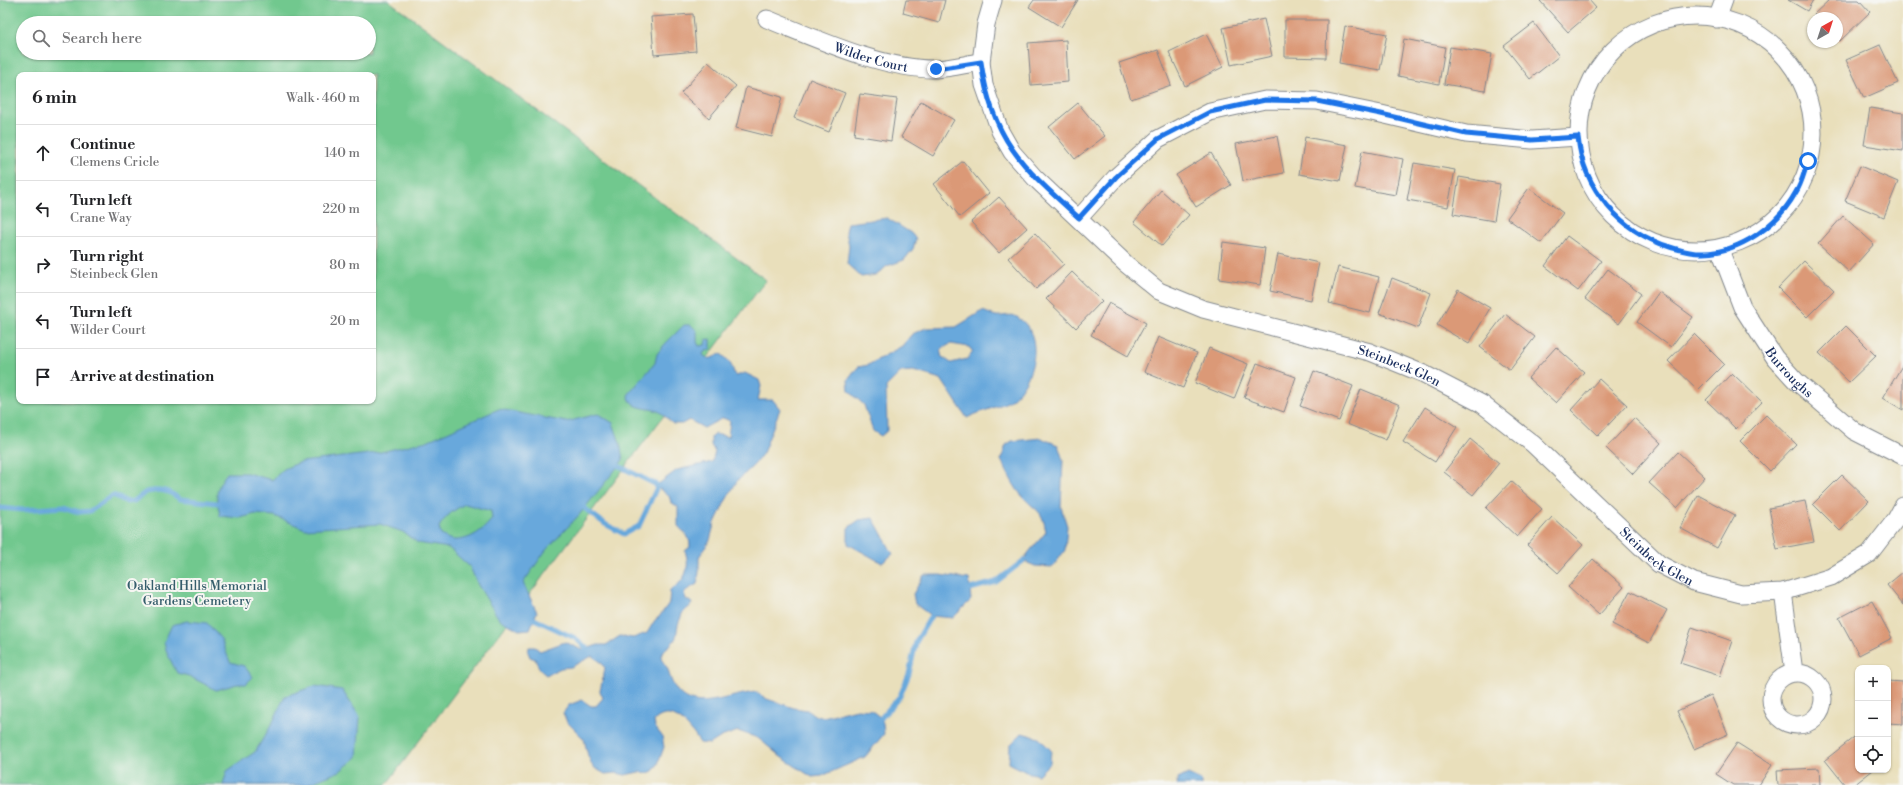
<!DOCTYPE html>
<html lang="en">
<head>
<meta charset="utf-8">
<style>
	body { margin:0; font-family:"Libre Bodoni",serif; background:#f2f2f2; color:#202124 }
	.controls { position:absolute; right:12px; bottom:12px; display:grid; overflow:hidden; border-radius:8px; box-shadow:0 1px 3px #0004 }
	.controls button { width:36px; height:36px; display:grid; place-items:center; padding:0; border:0; border-bottom:1px solid #e0e0e0; background:#fff; color:#202124; font:20px sans-serif }
	.compass { position:absolute; left:1807px; top:12px; width:36px; height:36px; border-radius:50%; background:#fff; box-shadow:0 1px 3px #0004; rotate:39deg }
	.stop { position:absolute; width:12px; height:12px; margin:-9px; border:3px solid #1a73e8; border-radius:50%; background:#fff }
	.stop.end { background:#1a73e8; border-color:#fff; box-shadow:0 1px 4px #0008 }
	.list { margin:0; padding:0; list-style:none }
	h2 { display:flex; justify-content:space-between; align-items:center; height:52px; margin:0; padding:0 16px; font-size:17px }
	h2 small { font-size:13px; font-weight:400; color:#757577 }
	.list li { display:grid; grid-template-columns:26px 1fr auto; gap:12px; align-items:center; box-sizing:border-box; height:56px; padding:0 16px; border-top:1px solid #e0e0e0 }
	.list b { display:block; font-size:15px; white-space:nowrap }
	.list p { margin:0; font-size:13px; white-space:nowrap; color:#757577 }
	.list em { font-size:13px; font-style:normal; color:#757577 }
	.icon { flex:none; width:22px; height:22px; fill:none; stroke:currentColor; stroke-width:2; stroke-linecap:round; stroke-linejoin:round }
	.map { position:relative; flex:none; width:1903px; height:785px; overflow:hidden }
	.search { position:absolute; background:#fff; box-shadow:0 1px 3px #0004; left:16px; top:16px; width:360px; height:44px; display:flex; align-items:center; gap:10px; box-sizing:border-box; padding:0 14px; border-radius:22px; color:#757577; font-size:15px }
	.panel { position:absolute; background:#fff; box-shadow:0 1px 3px #0004; left:16px; top:72px; width:360px; height:332px; border-radius:8px }
	.map>svg:first-child { display:block }
</style>
</head>
<body>
<div class="map">
<svg width="1903" height="785" viewBox="0 0 1903 785">
	<rect width="100%" height="100%" fill="#f6f6f2"/>
	<filter id="ink" filterUnits="userSpaceOnUse"><feTurbulence type="fractalNoise" baseFrequency=".025" numOctaves="2"/><feDisplacementMap in="SourceGraphic" scale="8" xChannelSelector="R" yChannelSelector="G"/><feConvolveMatrix kernelMatrix="1 2 1 2 8 2 1 2 1" color-interpolation-filters="sRGB"/></filter>
	<filter id="wash" filterUnits="userSpaceOnUse"><feTurbulence type="fractalNoise" baseFrequency=".012" numOctaves="4" result="noise"/><feDisplacementMap in="SourceGraphic" scale="16" xChannelSelector="R" yChannelSelector="G"/><feGaussianBlur stdDeviation="0.9" result="paint"/><feColorMatrix in="noise" values="0 0 0 0 0 0 0 0 0 0 0 0 0 0 0 0 0 1.4 0 .05"/><feComposite in="paint" operator="in"/></filter>
	<g filter="url(#wash)">
		<rect width="100%" height="100%" fill="#e9dfbb"/>
		<!-- green -->
		<path fill="#71c88e" stroke="#467c76" fill-rule="evenodd" d="M0,0H388L766,280L386,785H0ZM23,23H369V53H23ZM19,75H373V401H19Z"/>
		<!-- water -->
		<g fill="#68a8dc" stroke="#426c9d" fill-rule="evenodd">
			<polygon points="887,218 911,233 916,239 913,249 904,260 887,266 877,275 861,277 847,264 849,245 846,232 848,223"/>
			<path d="M982,311C987,312 991,315 996,316C1003,317 1011,313 1017,317C1046,334 1034,381 1012,399C1005,405 978,412 967,418L941,379L913,371L901,372L886,387L887,431L881,436L873,431L864,405L849,391L848,380L858,367L868,365L902,346L912,334L926,328L956,327ZM951,344L969,347L973,352L967,359L951,363L941,356L942,348Z"/>
			<path d="M684,325H691L697,331V342L699,346L705,345L706,340L708,339L711,340V349L704,352L703,355C711,362 713,356 721,354C728,359 733,366 734,374L736,376L745,373L759,380L761,386L758,400H773L780,409L763,453L754,465L737,481L725,502L714,525L710,540L699,557V572L697,584L687,590L684,593L686,599L692,603C690,609 684,609 682,614C681,617 680,619 679,622C676,628 678,638 673,642C670,646 662,650 661,656C661,661 667,666 668,670C681,721 719,696 756,692L767,699L794,708L807,710L816,716L823,717L857,709L871,710L881,718L883,723L884,734L865,757L822,776L812,777L781,757L758,738L738,731L721,737L710,744L700,743C691,729 672,703 654,721L655,727L662,736L664,747L658,764L653,771L648,773L639,772L625,775L617,773L605,774L593,767L588,756L584,739L567,722L563,713L569,705L582,700L591,706H596L603,698L600,691L605,668L601,662L592,656L571,667L561,668L546,675L540,670L535,659L530,657L528,652L529,647H535L540,651L565,642L582,650L598,645H606L620,636L633,638L647,633L655,620L659,617L669,603L670,590C685,582 691,568 685,551L690,547C690,535 685,534 678,526V507L671,502L669,496L657,487V485L677,470L712,462L715,452L711,445V437L715,434L728,437L730,421L723,418L704,428L689,420L682,424H673C668,420 664,414 658,411C646,407 632,410 628,395L655,363L657,354L665,344Z"/>
			<path d="M499,409L566,422L598,414L613,423L620,443L623,460L579,515L546,550L523,583L537,612L530,629L519,630L499,619L478,585L470,567L449,548L418,543L403,532L380,524L305,529L275,516L255,514L240,518L220,516C216,495 214,490 227,473H247L272,480L284,469L301,462L377,453L427,441ZM465,504L491,511L492,519C483,531 469,541 453,540C449,540 444,536 441,535L439,527C446,515 454,510 465,504Z"/>
			<path d="M1041,438L1058,445L1063,460L1061,507L1067,526L1065,550L1053,567L1035,566L1023,561L1029,552L1046,532C1042,509 1038,513 1024,498C1014,488 1008,473 1001,460L1006,445L1012,441Z"/>
			<polygon points="873,518 893,554 882,563 848,544 848,528 859,520"/>
			<polygon points="924,575 940,575 969,579 971,600 953,618 931,616 915,604 913,594"/>
			<polygon points="187,621 207,623 221,639 230,662 244,666 253,677 246,684 237,684 216,690 189,676 177,673 167,653 164,642 172,625"/>
			<polygon points="315,686 342,690 360,717 357,757 340,771 306,785 223,785 227,771 255,752 272,724 285,696"/>
			<polygon points="1022,733 1039,738 1051,750 1050,763 1038,775 1026,772 1009,763 1010,745"/>
			<polygon points="1188,774 1201,780 1202,785 1176,785 1178,779"/>
		</g>
		<g fill="none" stroke-linecap="round" stroke-linejoin="round">
			<!-- stream -->
			<g stroke="#68a8dc" stroke-width="5">
				<polyline points="613,463 657,485"/>
				<polyline points="0,508 23,510 63,507 79,512 90,511 113,495 127,502 134,501 146,492 160,490 169,492 180,499 217,503 224,502"/>
				<polyline points="584,508 605,524 624,534 639,526 657,487"/>
				<polyline points="970,589 996,582 1023,561"/>
				<polyline points="534,619 575,638 588,649"/>
				<polyline points="881,718 900,696 909,674 916,642 931,616"/>
			</g>
		</g>
		<g id="blocks">
			<!-- building -->
			<g fill="#db9977">
				<polygon points="906,0 945,0 939,23 903,13"/>
				<polygon points="1034,0 1078,0 1061,27 1029,7"/>
				<polygon points="1541,0 1589,0 1596,8 1568,32 1540,1"/>
				<polygon points="1788,0 1813,0 1807,11"/>
				<polygon points="1829,0 1859,0 1870,12 1840,41 1837,38 1837,18 1818,18 1814,14"/>
				<polygon points="693,14 696,51 654,55 651,17"/>
				<polygon points="1264,19 1272,56 1231,65 1223,28"/>
				<polygon points="1285,20 1327,20 1326,58 1285,57"/>
				<polygon points="1534,23 1559,56 1530,79 1504,46"/>
				<polygon points="1345,26 1387,34 1380,70 1339,63"/>
				<polygon points="1206,34 1223,67 1185,86 1169,52"/>
				<polygon points="1404,39 1445,47 1439,84 1398,76"/>
				<polygon points="1066,40 1068,82 1031,85 1028,43"/>
				<polygon points="1880,45 1898,83 1864,98 1846,60"/>
				<polygon points="1450,47 1492,54 1485,91 1444,84"/>
				<polygon points="1158,50 1171,85 1131,99 1119,63"/>
				<polygon points="708,62 736,86 709,118 681,93"/>
				<polygon points="810,79 845,93 829,132 794,118"/>
				<polygon points="746,87 782,97 772,137 736,128"/>
				<polygon points="860,94 897,99 891,141 854,135"/>
				<polygon points="921,101 954,120 933,156 901,137"/>
				<polygon points="1078,103 1105,136 1075,159 1049,127"/>
				<polygon points="1870,108 1903,113 1903,151 1864,145"/>
				<polygon points="1277,136 1284,173 1243,181 1236,144"/>
				<polygon points="1305,137 1347,145 1340,181 1299,174"/>
				<polygon points="1362,151 1403,159 1396,195 1355,188"/>
				<polygon points="1211,153 1231,185 1196,207 1176,175"/>
				<polygon points="963,161 989,193 960,217 934,184"/>
				<polygon points="1414,163 1455,170 1448,207 1407,200"/>
				<polygon points="1860,166 1898,182 1884,217 1845,201"/>
				<polygon points="1459,177 1500,184 1494,221 1453,214"/>
				<polygon points="1529,188 1563,213 1541,243 1507,218"/>
				<polygon points="1161,190 1189,215 1162,246 1134,222"/>
				<polygon points="999,197 1027,228 999,253 971,222"/>
				<polygon points="1843,216 1874,244 1849,272 1818,244"/>
				<polygon points="1035,233 1064,264 1036,289 1008,258"/>
				<polygon points="1567,236 1601,261 1578,291 1545,266"/>
				<polygon points="1223,242 1265,248 1260,285 1219,279"/>
				<polygon points="1278,254 1319,263 1311,300 1270,291"/>
				<polygon points="1804,261 1834,290 1807,317 1778,288"/>
				<polygon points="1338,267 1379,277 1370,313 1329,303"/>
				<polygon points="1608,269 1641,294 1619,324 1585,299"/>
				<polygon points="1072,272 1102,301 1076,328 1046,299"/>
				<polygon points="1392,278 1431,293 1418,328 1379,313"/>
				<polygon points="1458,289 1490,308 1469,344 1437,325"/>
				<polygon points="1659,292 1693,317 1671,347 1637,322"/>
				<polygon points="1109,303 1146,323 1128,356 1091,335"/>
				<polygon points="1505,314 1535,337 1510,370 1480,347"/>
				<polygon points="1846,326 1876,356 1849,382 1819,353"/>
				<polygon points="1694,334 1724,364 1698,390 1668,361"/>
				<polygon points="1158,337 1197,353 1183,388 1144,372"/>
				<polygon points="1556,347 1584,372 1556,403 1528,378"/>
				<polygon points="1209,348 1248,364 1234,399 1195,383"/>
				<polygon points="1257,363 1296,377 1284,412 1244,398"/>
				<polygon points="1903,364 1903,410 1883,398"/>
				<polygon points="1314,371 1353,386 1339,421 1300,406"/>
				<polygon points="1732,373 1762,402 1736,429 1706,400"/>
				<polygon points="1599,379 1627,405 1598,436 1571,410"/>
				<polygon points="1361,389 1400,405 1386,440 1347,424"/>
				<polygon points="1425,407 1457,427 1435,462 1403,442"/>
				<polygon points="1766,415 1796,444 1770,471 1740,441"/>
				<polygon points="1634,418 1661,443 1633,474 1606,448"/>
				<polygon points="1470,439 1499,463 1473,495 1444,472"/>
				<polygon points="1678,452 1705,477 1677,508 1649,483"/>
				<polygon points="1842,475 1869,501 1840,531 1813,504"/>
				<polygon points="1511,481 1542,509 1517,537 1486,508"/>
				<polygon points="1698,495 1735,515 1717,548 1680,528"/>
				<polygon points="1805,501 1814,542 1777,549 1769,508"/>
				<polygon points="1552,517 1583,545 1558,573 1527,545"/>
				<polygon points="1593,559 1624,587 1599,615 1568,587"/>
				<polygon points="1903,572 1903,605 1887,585"/>
				<polygon points="1630,591 1667,610 1649,643 1612,624"/>
				<polygon points="1872,601 1892,638 1859,655 1839,618"/>
				<polygon points="1692,627 1732,641 1720,676 1680,663"/>
				<polygon points="1888,681 1903,682 1903,724 1888,723"/>
				<polygon points="1711,695 1728,734 1694,749 1677,711"/>
				<polygon points="1858,734 1858,770 1873,770 1854,785 1845,785 1825,760"/>
				<polygon points="1737,743 1772,765 1759,785 1733,785 1716,774"/>
				<polygon points="1819,768 1820,785 1778,785 1777,770"/>
			</g>
		</g>
	</g>
	<g filter="url(#ink)">
		<use href="#blocks" fill-opacity="0" stroke="#82878c" stroke-width="1"/>
		<g fill="none" stroke-linecap="round" stroke-linejoin="round">
			<defs>
				<g id="street">
					<path id="s1" d="M993,0L986,24L981,62L984,85L1000,131L1012,152L1035,178L1126,264L1159,291L1203,309L1370,352L1424,374L1482,404L1533,444L1659,564L1694,582L1741,594L1783,592L1831,577L1869,554L1896,519L1903,506"/>
					<circle cx="1696" cy="133" r="117"/>
					<path id="s2" d="M767,19C815,38 884,70 936,69C951,68 967,64 981,62"/>
					<polyline points="1717,19 1724,0"/>
					<polyline points="1079,218 1116,177 1158,139 1210,112 1265,100 1317,101 1381,114 1466,134 1532,140 1578,137"/>
					<path id="s3" d="M1720,250L1742,307L1775,358L1796,381L1854,431L1903,456"/>
					<polyline points="1783,592 1794,672"/>
					<circle cx="1797" cy="699" r="26"/>
				</g>
			</defs>
			<!-- street casing -->
			<use href="#street" stroke="#82878c" stroke-width="19"/>
			<!-- street -->
			<use href="#street" stroke="#fff" stroke-width="17"/>
		</g>
	</g>
	<g fill="none" stroke-linecap="round" stroke-linejoin="round" filter="url(#ink)">
		<!-- route -->
		<path stroke="#1a73e8" stroke-width="5" d="M936,69L981,62C992,141 1024,168 1079,218L1116,177L1158,139L1210,112L1265,100L1317,101L1381,114L1466,134L1532,140L1578,137C1583,189 1621,232 1670,247C1681,250 1692,254 1703,253C1741,252 1778,225 1796,192C1802,183 1804,172 1808,161"/>
	</g>
	<g text-anchor="middle" stroke-width="4" stroke-linejoin="round" paint-order="stroke">
		<!-- street labels -->
		<g font-size="13" fill="#1b2f5e" stroke="#f6f6f2">
			<text dy="5" stroke="none"><textPath href="#s2" startOffset="111">Wilder Court</textPath></text>
			<text dy="5" stroke="none"><textPath href="#s1" startOffset="614">Steinbeck Glen</textPath></text>
			<text dy="5" stroke="none"><textPath href="#s3" startOffset="142">Burroughs</textPath></text>
			<text dy="5" stroke="none"><textPath href="#s1" startOffset="938">Steinbeck Glen</textPath></text>
		</g>
		<!-- park labels -->
		<g font-size="13" fill="#355d6c" stroke="#f6f6f2">
			<text x="197" y="590">Oakland Hills Memorial<tspan x="197" dy="15">Gardens Cemetery</tspan></text>
		</g>
	</g>
</svg>
<div class="controls">
<button>+</button>
<button>−</button>
<button><svg class="icon" aria-label="locate" viewBox="0 0 24 24"><circle cx="12" cy="12" r="6"/><path d="M12 2v4M12 18v4M2 12h4M18 12h4"/></svg></button>
</div>
<svg class="compass" viewBox="-18 -18 36 36"><path d="M0-13l5 13h-10z" fill="#e53935"/><path d="M0 13l5-13h-10z" fill="#757577"/></svg>
<div class="stop" style="left:1808px;top:161px"></div>
<div class="stop end" style="left:936px;top:69px"></div>
<div class="search"><svg class="icon" aria-label="search" viewBox="0 0 24 24"><circle cx="10" cy="10" r="6"/><path d="M15 15l6 6"/></svg>Search here</div>
<section class="panel">
<h2>6 min<small>Walk · 460 m</small></h2>
<ul class="list">
<li><svg class="icon" aria-label="ahead" viewBox="0 0 24 24"><path d="M12 20V5M6 11l6-6 6 6"/></svg><div><b>Continue</b><p>Clemens Cricle</p></div><em>140 m</em></li>
<li><svg class="icon" aria-label="left" viewBox="0 0 24 24"><path d="M17 20v-9H6M10 6l-5 5 5 5"/></svg><div><b>Turn left</b><p>Crane Way</p></div><em>220 m</em></li>
<li><svg class="icon" aria-label="right" viewBox="0 0 24 24"><path d="M7 20v-9h11M14 6l5 5-5 5"/></svg><div><b>Turn right</b><p>Steinbeck Glen</p></div><em>80 m</em></li>
<li><svg class="icon" aria-label="left" viewBox="0 0 24 24"><path d="M17 20v-9H6M10 6l-5 5 5 5"/></svg><div><b>Turn left</b><p>Wilder Court</p></div><em>20 m</em></li>
<li><svg class="icon" aria-label="arrive" viewBox="0 0 24 24"><path d="M6 21V4h12l-3 4 3 4H6"/></svg><div><b>Arrive at destination</b></div></li>
</ul>
</section>
</div>
</body>
</html>
